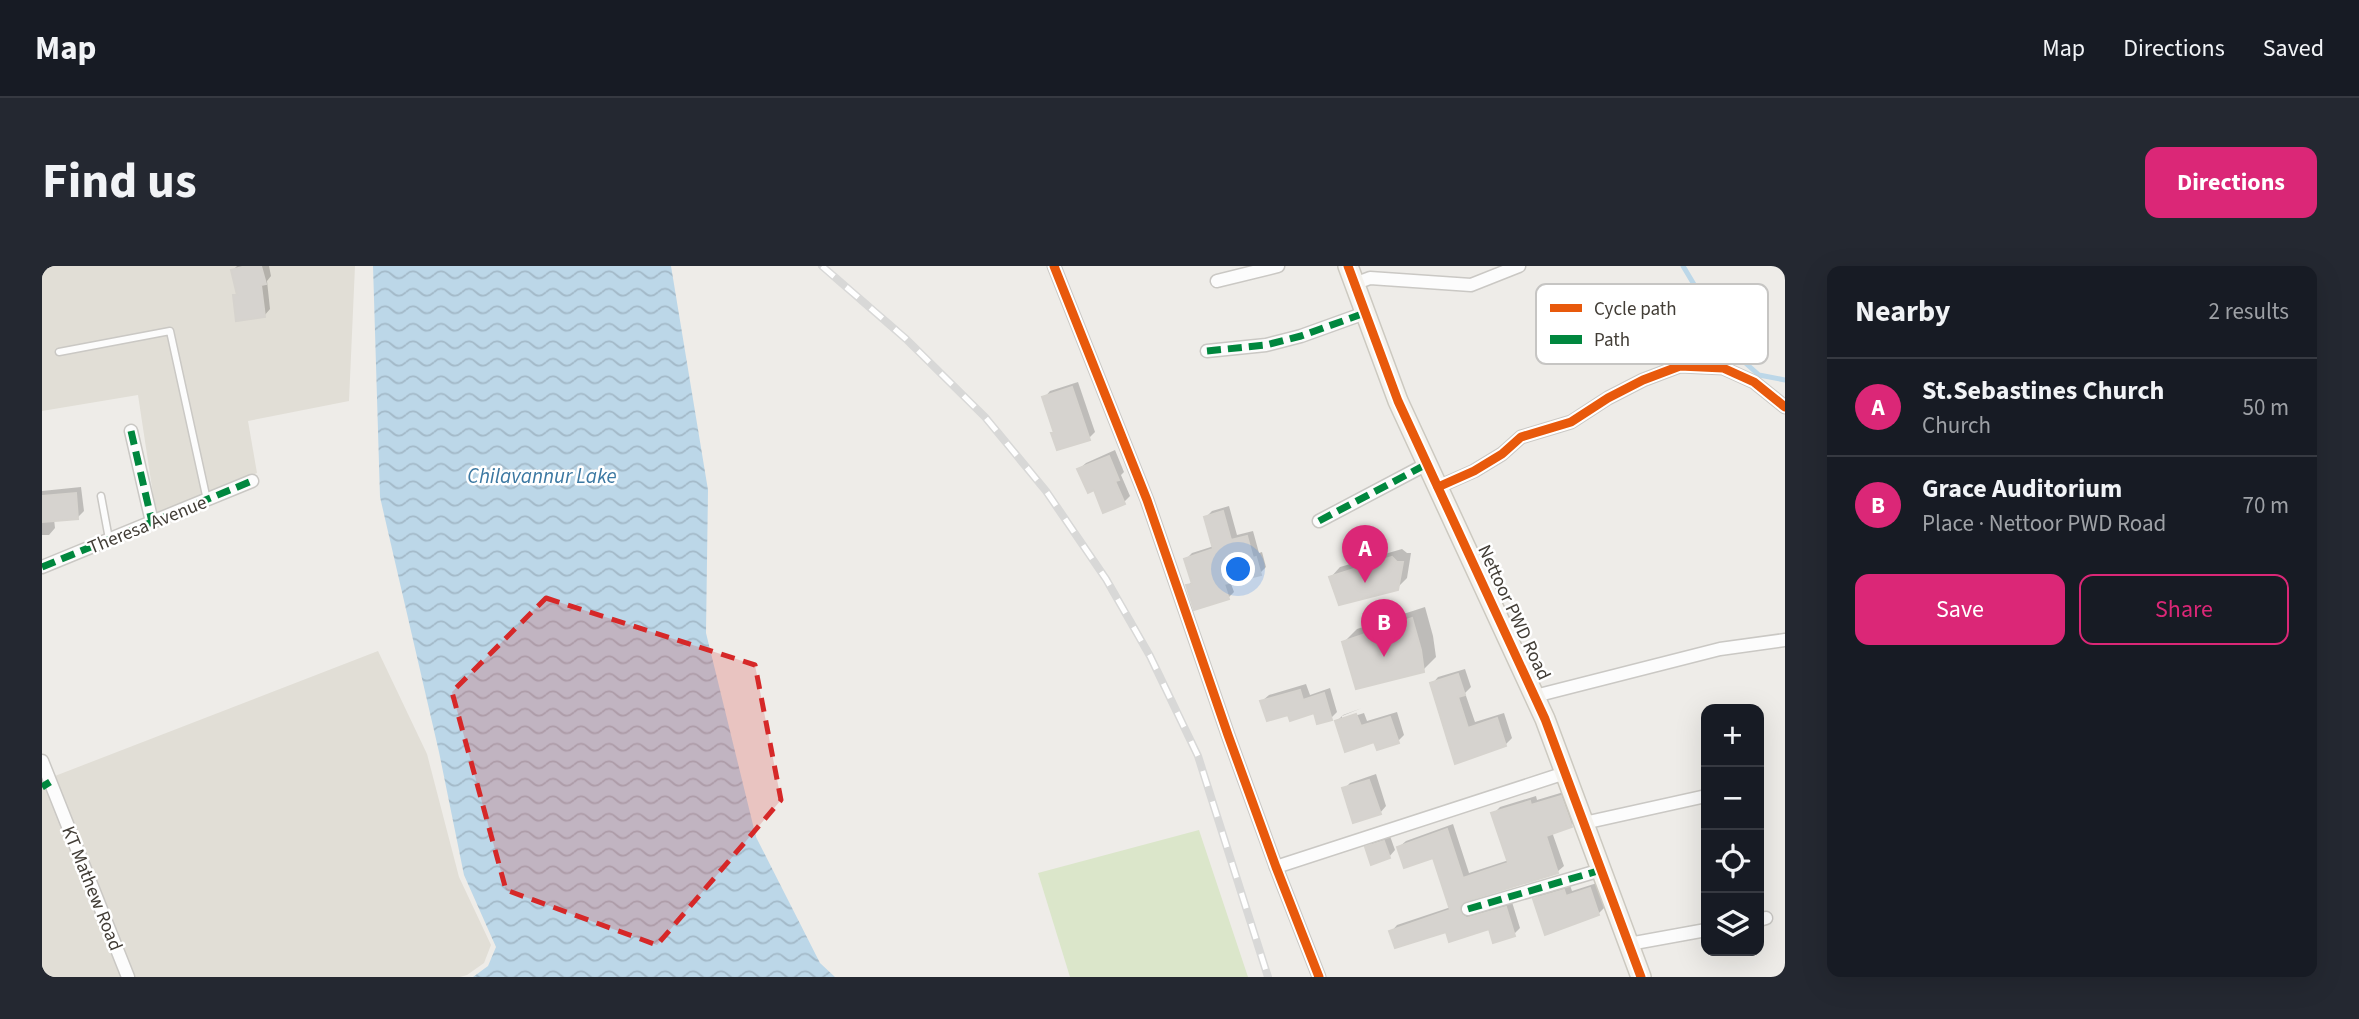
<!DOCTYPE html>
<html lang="en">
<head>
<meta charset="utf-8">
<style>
	body { margin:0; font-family:"Source Sans 3",sans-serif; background:#242831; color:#f1f3f6 }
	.controls { position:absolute; right:21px; bottom:21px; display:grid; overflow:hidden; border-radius:14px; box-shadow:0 7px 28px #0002 }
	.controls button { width:63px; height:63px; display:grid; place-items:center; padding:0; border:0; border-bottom:2px solid #363941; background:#171b24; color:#f1f3f6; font:35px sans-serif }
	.you { position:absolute; left:1197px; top:304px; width:24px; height:24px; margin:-18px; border:5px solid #fff; border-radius:50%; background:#1a73e8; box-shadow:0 0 0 10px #1a73e833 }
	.badge { display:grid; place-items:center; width:46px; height:46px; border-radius:50%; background:#db2777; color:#fff; font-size:23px; font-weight:700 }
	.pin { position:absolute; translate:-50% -58px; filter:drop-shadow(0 2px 4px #0008) }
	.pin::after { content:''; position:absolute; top:37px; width:24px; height:21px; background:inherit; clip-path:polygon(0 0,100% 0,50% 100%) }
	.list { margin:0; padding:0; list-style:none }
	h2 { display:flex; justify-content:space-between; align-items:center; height:91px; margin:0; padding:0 28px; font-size:30px }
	h2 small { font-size:23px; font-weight:400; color:#9ea1a6 }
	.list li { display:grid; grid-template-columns:46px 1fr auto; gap:21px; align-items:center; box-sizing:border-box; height:98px; padding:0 28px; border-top:2px solid #363941 }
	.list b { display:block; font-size:26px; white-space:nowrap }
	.list p { margin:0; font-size:23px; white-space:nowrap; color:#9ea1a6 }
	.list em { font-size:23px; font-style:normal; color:#9ea1a6 }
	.actions { display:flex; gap:14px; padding:21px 28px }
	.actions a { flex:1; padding:16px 0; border:2px solid #db2777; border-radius:14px; text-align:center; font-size:24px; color:#db2777 }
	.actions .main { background:#db2777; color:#fff }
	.icon { flex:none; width:38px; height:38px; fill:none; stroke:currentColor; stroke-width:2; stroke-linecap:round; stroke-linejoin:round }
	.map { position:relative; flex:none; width:1743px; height:711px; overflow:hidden; border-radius:14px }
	header { display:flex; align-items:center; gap:42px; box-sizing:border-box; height:98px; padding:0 35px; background:#171b24; border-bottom:2px solid #363941 }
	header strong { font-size:33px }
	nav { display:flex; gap:38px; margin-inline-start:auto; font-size:24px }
	.intro { display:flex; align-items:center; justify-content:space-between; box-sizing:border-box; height:168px; padding:0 42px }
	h1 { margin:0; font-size:49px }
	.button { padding:18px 32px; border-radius:14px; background:#db2777; color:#fff; font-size:24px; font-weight:700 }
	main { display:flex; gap:42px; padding:0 42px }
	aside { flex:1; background:#171b24; border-radius:14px; box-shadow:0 7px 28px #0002 }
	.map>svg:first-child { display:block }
</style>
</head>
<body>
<header>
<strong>Map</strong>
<nav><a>Map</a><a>Directions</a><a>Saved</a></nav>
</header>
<div class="intro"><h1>Find us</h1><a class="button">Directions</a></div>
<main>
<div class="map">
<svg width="1743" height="711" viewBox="0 0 1743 711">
	<defs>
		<pattern id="water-waves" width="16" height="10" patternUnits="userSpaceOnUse" patternTransform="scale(1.75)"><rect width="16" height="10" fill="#bcd7e8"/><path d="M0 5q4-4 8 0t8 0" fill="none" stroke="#a3b9c8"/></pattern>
	</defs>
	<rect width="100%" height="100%" fill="#eeece8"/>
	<!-- residential -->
	<g fill="#e1ded6">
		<polygon points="0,0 313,0 307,135 206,155 215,207 114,248 96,129 0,145"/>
		<polygon points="336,385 385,488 417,611 449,679 442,697 425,709 418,711 0,711 0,515"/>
	</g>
	<!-- green -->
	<polygon fill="#dbe6ca" points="1157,564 1206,711 1028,711 996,607"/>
	<!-- water -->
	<polygon fill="url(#water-waves)" points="331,0 629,0 666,224 664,367 714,571 778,697 793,711 431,711 446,700 454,681 422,609 397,486 338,231"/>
	<!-- shadow -->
	<g fill="#0003">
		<polygon points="195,0 227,0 229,10 225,15 228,43 222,50 192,30 196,27 191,4"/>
		<polygon points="1036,116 1053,166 1047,172 1013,166 1002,132 1008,125"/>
		<polygon points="1073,184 1082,206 1079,209 1088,230 1082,236 1053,222 1037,203 1044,197"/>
		<polygon points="39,221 42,245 36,251 12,253 13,262 7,269 0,269 0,225"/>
		<polygon points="1187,240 1195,269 1211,265 1217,287 1220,286 1224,301 1218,307 1188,315 1192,326 1186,332 1146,320 1151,314 1144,293 1150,287 1172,280 1164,251 1170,245"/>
		<polygon points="1360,283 1365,287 1369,287 1365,312 1355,322 1289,311 1298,301"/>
		<polygon points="1383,341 1391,370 1394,391 1381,404 1302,376 1315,363"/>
		<polygon points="1423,403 1429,421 1423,427 1433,456 1462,447 1470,472 1464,478 1414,496 1390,418 1396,411"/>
		<polygon points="1264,418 1268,429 1288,422 1295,446 1289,452 1273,445 1247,446 1220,435 1227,429"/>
		<polygon points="1320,442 1300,450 1300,454 1322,447 1325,455 1355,446 1362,469 1356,475 1334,474 1295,455 1301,449"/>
		<polygon points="1334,508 1344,540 1338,547 1302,523 1308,517"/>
		<polygon points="1525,525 1535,553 1529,560 1510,566 1522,600 1515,606 1423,633 1425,643 1470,636 1478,662 1472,668 1448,661 1349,666 1355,659 1409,641 1392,590 1357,581 1364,575 1411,558 1427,607 1467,594 1451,548 1458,541 1494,530 1495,534"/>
		<polygon points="1348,570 1353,584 1347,591 1325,582 1331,576"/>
		<polygon points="1555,617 1563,641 1556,648 1493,634 1499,627 1528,619 1530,625"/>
	</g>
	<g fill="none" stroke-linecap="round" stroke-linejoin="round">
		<!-- stream -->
		<g stroke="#bcd7e8" stroke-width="5">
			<polyline points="1641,0 1684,72"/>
			<polyline points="1700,94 1717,109 1743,114"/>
		</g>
	</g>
	<!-- building -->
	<g fill="#d6d3cf" stroke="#d6d3ce" stroke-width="2">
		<polygon points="204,0 219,0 224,18 219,19 223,51 194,55 191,29 195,29 189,4"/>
		<polygon points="1030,121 1048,174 1015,184 1009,167 1012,167 1000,131"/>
		<polygon points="1067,190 1077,214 1073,215 1083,238 1061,247 1052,224 1046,227 1035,203"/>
		<polygon points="34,227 36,253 0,256 0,230"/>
		<polygon points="1181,245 1189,274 1205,270 1211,292 1214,291 1219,309 1182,318 1187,333 1152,344 1144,319 1150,318 1142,293 1171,283 1162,251"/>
		<polygon points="1350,291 1355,296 1361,296 1356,324 1297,339 1287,311"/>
		<polygon points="1370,352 1379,384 1382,406 1314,423 1300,376"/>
		<polygon points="1416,408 1423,429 1416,431 1426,462 1455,452 1464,480 1413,498 1388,417"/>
		<polygon points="1258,424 1261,434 1282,427 1290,454 1275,458 1272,447 1248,455 1246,449 1225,455 1218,435"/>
		<polygon points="1314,448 1319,460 1348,451 1357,477 1335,484 1332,476 1303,486 1293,455"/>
		<polygon points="1327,514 1339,548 1311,557 1300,522"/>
		<polygon points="1519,530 1530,561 1504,570 1516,607 1424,635 1418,640 1420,649 1425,652 1464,641 1473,670 1451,677 1447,663 1407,676 1404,666 1353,682 1347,665 1408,644 1391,592 1362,602 1355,581 1405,563 1421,612 1466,597 1449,547 1488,535 1489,539"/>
		<polygon points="1342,575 1348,592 1329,599 1323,581"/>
		<polygon points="1548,622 1557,649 1503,669 1491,633 1522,624 1524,630"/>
	</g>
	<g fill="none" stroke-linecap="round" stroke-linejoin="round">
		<defs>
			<g id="lane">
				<polyline points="17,86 128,65 165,234"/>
				<polyline points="59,230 67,273"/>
			</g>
			<g id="street">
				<polyline points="1012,0 1105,234 1186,469 1234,601 1277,711"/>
				<polyline points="1175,15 1236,0"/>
				<polyline points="1312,18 1328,12 1429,19 1477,0"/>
				<polyline points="1165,85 1224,79 1259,70 1323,47"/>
				<polyline points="89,165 110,256"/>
				<polyline points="1396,221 1432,205 1460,188 1479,171 1529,156 1566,132 1601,114 1638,100 1681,102 1712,116 1743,141"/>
				<polyline points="1277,255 1385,198"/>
				<polyline points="0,301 210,215"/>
				<polyline points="1493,430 1678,383 1743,374"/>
				<polyline points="0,495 86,711"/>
				<polyline points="1542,557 1664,530"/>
				<polyline points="1234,601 1523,507"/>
				<polyline points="1426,643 1559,604"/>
				<polyline points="1717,654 1724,652"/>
				<polyline points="1587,678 1664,664"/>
			</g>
			<polyline id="secondary" points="1306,0 1356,135 1503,453 1599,711"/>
		</defs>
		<!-- lane casing -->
		<use href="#lane" stroke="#cac8c4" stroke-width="9"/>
		<!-- street casing -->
		<use href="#street" stroke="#cac8c4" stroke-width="15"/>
		<!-- secondary casing -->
		<use href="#secondary" stroke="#ccc9c0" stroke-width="22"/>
		<!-- lane -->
		<use href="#lane" stroke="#fcfcfc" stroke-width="6"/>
		<!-- street -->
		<use href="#street" stroke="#fcfcfc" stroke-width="12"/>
		<!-- secondary -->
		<use href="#secondary" stroke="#f5f3ee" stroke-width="19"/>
		<defs>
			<polyline id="rail" points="780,0 864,73 943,151 1004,225 1064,313 1108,390 1156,490 1226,711"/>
		</defs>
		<!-- rail casing -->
		<use href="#rail" stroke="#d8d8d7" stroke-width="8"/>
		<!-- rail -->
		<use href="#rail" stroke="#fff" stroke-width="5" stroke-dasharray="16" stroke-linecap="butt"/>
		<!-- quiet -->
		<g stroke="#00873e" stroke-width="7" stroke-dasharray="14 7" stroke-linecap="butt">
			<polyline points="1165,85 1224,79 1259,70 1323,47"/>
			<polyline points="89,165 110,256"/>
			<polyline points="1277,255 1385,198"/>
			<polyline points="0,301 210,215"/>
			<polyline points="0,521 8,516"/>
			<polyline points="1426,643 1559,604"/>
		</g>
		<defs>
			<g id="cycleway">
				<polyline points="1012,0 1105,234 1186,469 1234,601 1277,711"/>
				<polyline points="1306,0 1356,135 1503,453 1599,711"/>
				<polyline points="1396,221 1432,205 1460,188 1479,171 1529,156 1566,132 1601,114 1638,100 1681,102 1712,116 1743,141"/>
			</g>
		</defs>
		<!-- cycleway casing -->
		<use href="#cycleway" stroke="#fff" stroke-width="13"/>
		<!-- cycleway -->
		<use href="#cycleway" stroke="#e8590c" stroke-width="9"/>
	</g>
	<!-- marked area -->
	<path fill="#d62828" fill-opacity="0.2" stroke="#d62828" stroke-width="5" stroke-dasharray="14 9" stroke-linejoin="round" d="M504,332L713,399L739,534L615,679L464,624L410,426Z"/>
	<g text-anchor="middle" stroke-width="5" stroke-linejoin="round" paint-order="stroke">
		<!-- street labels -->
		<g font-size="19" fill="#423d36" stroke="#fff">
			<text transform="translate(105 258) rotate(-22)" y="7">Theresa Avenue</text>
			<text transform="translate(1473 346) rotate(65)" y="7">Nettoor PWD Road</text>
			<text transform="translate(51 622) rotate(68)" y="7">KT Mathew Road</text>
		</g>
		<!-- water labels -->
		<g font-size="21" font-style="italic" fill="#3b78a2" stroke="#fff">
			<text x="500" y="217">Chilavannur Lake</text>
		</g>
	</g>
	<!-- legend -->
	<rect x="1494" y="18" width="232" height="80" rx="10" fill="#fff" stroke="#c6c5c3" stroke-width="2"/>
	<rect x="1508" y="38" width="32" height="8" fill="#e8590c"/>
	<rect x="1508" y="69" width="32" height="9" fill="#00873e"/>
	<g font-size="19" fill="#423d36">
		<text x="1552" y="49">Cycle path</text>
		<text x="1552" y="80">Path</text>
	</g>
</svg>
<div class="controls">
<button>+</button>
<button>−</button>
<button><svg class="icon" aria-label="locate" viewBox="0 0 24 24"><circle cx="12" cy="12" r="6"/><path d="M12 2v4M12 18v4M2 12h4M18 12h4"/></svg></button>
<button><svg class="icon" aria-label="layers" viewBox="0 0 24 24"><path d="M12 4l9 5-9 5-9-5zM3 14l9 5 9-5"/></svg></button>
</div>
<div class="you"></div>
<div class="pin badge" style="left:1323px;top:317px">A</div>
<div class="pin badge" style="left:1342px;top:391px">B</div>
</div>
<aside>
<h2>Nearby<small>2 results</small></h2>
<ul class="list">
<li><span class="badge">A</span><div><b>St.Sebastines Church</b><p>Church</p></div><em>50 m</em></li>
<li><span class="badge">B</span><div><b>Grace Auditorium</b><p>Place · Nettoor PWD Road</p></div><em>70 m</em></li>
</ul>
<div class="actions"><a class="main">Save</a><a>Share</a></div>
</aside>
</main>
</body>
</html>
